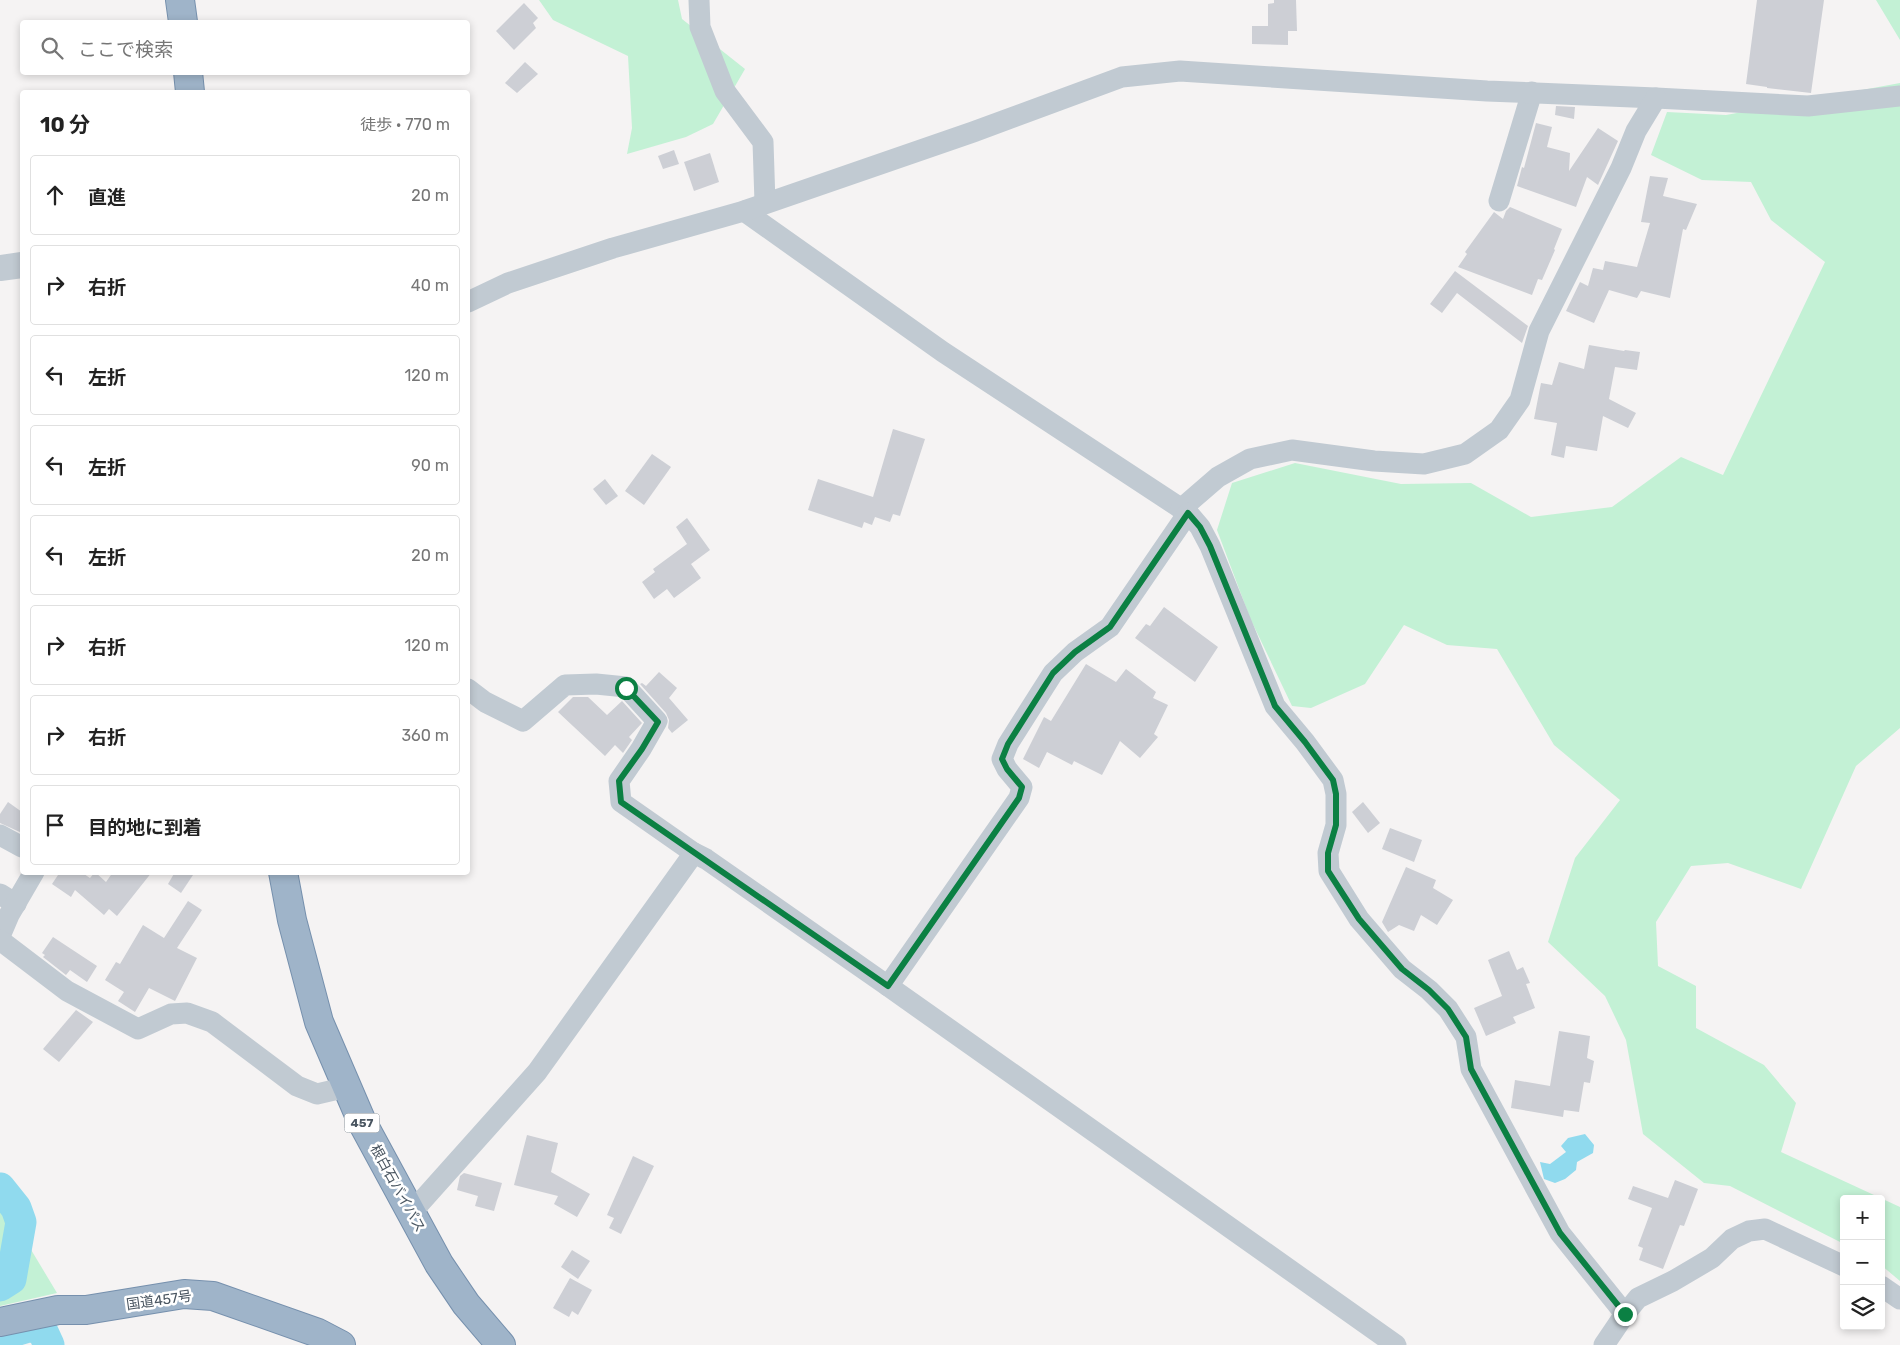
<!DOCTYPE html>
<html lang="ja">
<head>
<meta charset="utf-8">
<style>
	body { margin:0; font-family:Rubik,"Noto Sans JP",sans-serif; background:#f6f6f6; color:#222 }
	.controls { position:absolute; right:15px; bottom:15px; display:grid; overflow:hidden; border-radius:5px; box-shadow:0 2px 8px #0003 }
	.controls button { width:45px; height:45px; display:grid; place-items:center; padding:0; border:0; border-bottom:1px solid #e0e0e0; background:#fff; color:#222; font:25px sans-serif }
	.stop { position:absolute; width:15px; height:15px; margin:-11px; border:4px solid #0b8043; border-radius:50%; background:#fff }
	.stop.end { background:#0b8043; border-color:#fff; box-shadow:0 1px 5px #0008 }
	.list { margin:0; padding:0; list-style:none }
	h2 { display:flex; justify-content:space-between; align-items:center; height:65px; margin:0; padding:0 20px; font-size:21px }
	h2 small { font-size:16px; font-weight:400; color:#767676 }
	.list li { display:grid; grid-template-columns:32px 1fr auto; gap:15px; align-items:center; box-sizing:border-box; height:80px; margin:0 10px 10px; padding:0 10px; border:1px solid #e0e0e0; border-radius:5px }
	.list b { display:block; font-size:19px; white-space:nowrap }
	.list em { font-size:16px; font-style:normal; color:#767676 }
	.icon { flex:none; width:28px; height:28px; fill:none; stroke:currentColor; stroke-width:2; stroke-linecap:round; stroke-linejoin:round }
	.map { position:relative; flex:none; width:1900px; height:1345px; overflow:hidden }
	.search { position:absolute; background:#fff; box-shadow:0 2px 8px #0003; left:20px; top:20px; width:450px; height:55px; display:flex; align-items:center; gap:12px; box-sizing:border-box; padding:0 18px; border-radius:5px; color:#767676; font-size:19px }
	.panel { position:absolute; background:#fff; box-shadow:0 2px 8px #0003; left:20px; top:90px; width:450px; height:785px; border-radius:5px }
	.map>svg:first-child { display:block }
</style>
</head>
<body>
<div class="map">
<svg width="1900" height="1345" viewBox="0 0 1900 1345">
	<rect width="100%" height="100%" fill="#f5f3f3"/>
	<!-- green -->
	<g fill="#c3f1d5">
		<polygon points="539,0 678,0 682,19 745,69 713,124 686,137 627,154 632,128 628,56 553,20"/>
		<polygon points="1876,0 1900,0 1900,40"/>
		<polygon points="1900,83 1900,728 1856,766 1801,889 1728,863 1691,866 1656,922 1658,966 1696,986 1696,1028 1764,1065 1796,1103 1781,1152 1900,1207 1900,1281 1881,1265 1881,1199 1844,1199 1844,1244 1730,1186 1704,1183 1643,1134 1626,1040 1605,996 1548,942 1575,858 1620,800 1554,745 1497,649 1447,645 1404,625 1365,684 1311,708 1292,706 1250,618 1217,530 1232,483 1295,463 1401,484 1471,483 1531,517 1612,507 1681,457 1723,475 1825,262 1771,220 1751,182 1702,180 1651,155 1667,112 1726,115"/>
		<polygon points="0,1198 57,1293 0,1306"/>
	</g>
	<!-- water -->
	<polygon fill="#90daee" points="1585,1134 1594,1145 1593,1153 1577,1162 1576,1170 1565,1179 1555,1183 1544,1179 1540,1162 1550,1164 1566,1152 1561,1146 1568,1138"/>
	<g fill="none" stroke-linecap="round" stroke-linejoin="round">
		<!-- river -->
		<g stroke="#90daee" stroke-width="31">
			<polyline points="0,1188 16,1208 21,1222 11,1279 0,1286"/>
			<polyline points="0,1339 15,1331 32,1326 43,1332 49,1345"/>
		</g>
	</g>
	<!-- building -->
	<g fill="#cdcfd5">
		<polygon points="1274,0 1296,0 1297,31 1288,31 1288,45 1252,44 1252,26 1268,26 1268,4 1274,3"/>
		<polygon points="1757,0 1824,0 1811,93 1767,88 1767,87 1746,84"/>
		<polygon points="524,3 538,18 533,23 536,28 514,50 496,31"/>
		<polygon points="525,62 538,74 517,93 505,83"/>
		<polygon points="1556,106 1575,107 1574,119 1555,115"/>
		<polygon points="1536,123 1552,127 1547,147 1570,153 1569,171 1598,128 1618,141 1598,185 1587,177 1576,207 1517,186 1522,167 1524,168"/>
		<polygon points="674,150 679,164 663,169 658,156"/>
		<polygon points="710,153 719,182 694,191 684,162"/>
		<polygon points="1650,176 1668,178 1663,196 1697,204 1686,230 1683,229 1670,298 1641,291 1637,298 1609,290 1594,323 1566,311 1580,282 1588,286 1593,268 1603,270 1605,261 1637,267 1650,223 1641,222"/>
		<polygon points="1510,207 1562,229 1554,249 1555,250 1542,280 1538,279 1532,295 1458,267 1467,254 1465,252 1494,212 1503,219 1506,211"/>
		<polygon points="1455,271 1528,326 1522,343 1457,293 1442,313 1430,304"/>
		<polygon points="1589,345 1624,351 1625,350 1640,352 1637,370 1615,367 1609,399 1636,413 1628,428 1603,416 1597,451 1566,446 1564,458 1551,455 1557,423 1534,419 1541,383 1552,385 1559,362 1584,369"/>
		<polygon points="893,429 925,439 900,516 893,514 890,522 875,517 872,525 864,522 862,528 808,510 818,479 873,497"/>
		<polygon points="652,454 671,467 644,505 625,491"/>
		<polygon points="605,479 618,496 606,505 593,489"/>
		<polygon points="687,518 710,550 691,564 701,578 674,598 667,589 654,599 642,582 655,572 653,569 687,544 676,527"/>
		<polygon points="1164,607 1218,647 1195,682 1135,638 1146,624 1150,626"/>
		<polygon points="1086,664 1116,682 1126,669 1156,692 1153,698 1168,705 1154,734 1158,737 1140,758 1120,741 1102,775 1074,761 1072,765 1047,752 1039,768 1023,759 1044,717 1051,721"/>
		<polygon points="659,672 677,688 669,698 688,720 672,733 668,728 669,720 666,713 640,684 642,683 646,686"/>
		<polygon points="573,697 588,697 607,715 622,701 642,723 629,737 632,740 623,753 615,745 605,756 558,712"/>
		<polygon points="8,802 22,812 22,833 0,823 0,814"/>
		<polygon points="1363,802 1380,823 1368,833 1352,812"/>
		<polygon points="1390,828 1422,840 1414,862 1382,849"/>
		<polygon points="1406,867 1436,880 1433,888 1453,900 1437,925 1421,915 1414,931 1399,925 1388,932 1382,922"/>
		<polygon points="60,872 81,872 90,878 95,872 106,882 113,872 152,872 117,916 109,909 104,915 75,890 71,897 52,884"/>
		<polygon points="175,872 195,872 181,893 168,884"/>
		<polygon points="188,901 202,910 177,948 197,958 175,1001 149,988 135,1012 118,1001 124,992 105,980 116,962 120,964 143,925 164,938"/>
		<polygon points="53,937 97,966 87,982 70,970 66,975 43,957 45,955 42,953"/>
		<polygon points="1509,951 1517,970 1523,967 1530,983 1526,984 1535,1008 1513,1017 1516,1023 1486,1036 1474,1008 1502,996 1488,960"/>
		<polygon points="76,1010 93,1022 59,1062 43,1049"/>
		<polygon points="1559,1031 1590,1036 1587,1058 1594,1061 1590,1083 1584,1082 1579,1112 1564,1110 1563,1117 1511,1108 1515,1080 1550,1086"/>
		<polygon points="527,1135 558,1143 551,1172 590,1194 577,1217 554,1204 558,1196 514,1185"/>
		<polygon points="633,1156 654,1166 621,1234 609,1228 614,1218 607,1215"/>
		<polygon points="464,1173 502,1183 494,1211 475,1206 478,1196 457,1190 460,1176"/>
		<polygon points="1675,1180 1698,1189 1684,1226 1680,1225 1663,1269 1639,1260 1643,1248 1638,1246 1652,1208 1628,1199 1633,1186 1668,1198"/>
		<polygon points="572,1250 590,1261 578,1279 561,1267"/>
		<polygon points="570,1278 592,1290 578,1315 572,1311 569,1317 553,1308"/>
	</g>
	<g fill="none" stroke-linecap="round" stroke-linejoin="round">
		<defs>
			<g id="trunk">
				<polyline points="180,0 183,22"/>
				<polyline points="188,72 190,92"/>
				<polyline points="283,872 292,920 319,1022 362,1122 439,1264 466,1304 501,1345"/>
				<polyline points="0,1322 58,1310 86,1310 184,1294 213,1296 318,1333 341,1345"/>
			</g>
		</defs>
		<!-- trunk casing -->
		<use href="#trunk" stroke="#7690ad" stroke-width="30"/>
		<!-- minor -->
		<g stroke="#c1cad2" stroke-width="21">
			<polyline points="699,0 700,27 725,91 763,142 765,203"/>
			<polyline points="1499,201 1532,92"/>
			<polyline points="744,211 943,352 1188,513 1200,527 1210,546 1275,706 1305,742 1333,780 1336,794 1336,825 1328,853 1329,871 1359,919 1402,969 1429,990 1448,1009 1466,1037 1471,1069 1560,1233 1625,1314"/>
			<polyline points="468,302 508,283 613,248 744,211 973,132 1122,77 1180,71 1487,91 1656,98 1808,106 1900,96"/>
			<polyline points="1181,509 1218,477 1250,459 1292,450 1374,461 1424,464 1465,454 1499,430 1520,400 1539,331 1621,168 1636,131 1656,98"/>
			<polyline points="468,689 485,702 523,721 565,685 596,684 626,687 657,721 641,749 619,781 621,802 694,853"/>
			<polyline points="0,835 22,847"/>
			<polyline points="0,894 16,904"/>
			<polyline points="0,936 9,915 34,872"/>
			<polyline points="0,940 67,991 138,1029 171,1014 187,1013 212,1022 297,1086 317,1094 347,1087"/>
			<polyline points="888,986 1019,798 1022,787 1007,769 1002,759 1008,744 1053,673 1075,652 1110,627 1188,513"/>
			<polyline points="411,1213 537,1072 694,853 706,859 888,986 1396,1345"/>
			<polyline points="1881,1286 1900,1299"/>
			<polyline points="1604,1345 1625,1314 1638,1298 1673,1281 1712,1258 1732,1239 1749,1231 1765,1229 1844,1266"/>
		</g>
		<!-- tertiary -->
		<polyline stroke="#c1cad2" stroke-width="26" points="0,268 22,265"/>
		<!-- trunk -->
		<use href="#trunk" stroke="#9fb4c9" stroke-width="28"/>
	</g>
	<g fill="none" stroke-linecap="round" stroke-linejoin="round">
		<!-- route -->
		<polyline stroke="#0b8043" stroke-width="6" points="626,688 658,722 642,749 619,781 621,802 888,986 1019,798 1022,787 1007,769 1002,759 1008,744 1053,673 1075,652 1110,627 1188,513 1200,527 1210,546 1275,706 1305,742 1333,780 1336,794 1336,825 1328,853 1328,871 1359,919 1402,969 1429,990 1448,1009 1466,1037 1471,1069 1560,1233 1625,1314"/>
	</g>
	<g text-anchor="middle" stroke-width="5" stroke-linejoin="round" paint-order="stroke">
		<!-- shield labels -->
		<rect fill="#fff" stroke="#808990" stroke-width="1" x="344.5" y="1113.5" width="35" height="19" rx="4"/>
		<g font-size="12" font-weight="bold" fill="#4a5661">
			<text x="362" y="1127">457</text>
		</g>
		<!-- street labels -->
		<g font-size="14" fill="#4a5661" stroke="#fff">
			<text transform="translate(398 1188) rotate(61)" y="5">根白石バイパス</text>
			<text transform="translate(159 1300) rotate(-8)" y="5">国道457号</text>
		</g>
	</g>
</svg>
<div class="controls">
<button>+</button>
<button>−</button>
<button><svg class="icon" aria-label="layers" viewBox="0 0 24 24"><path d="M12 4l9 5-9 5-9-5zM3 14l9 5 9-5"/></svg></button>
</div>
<div class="stop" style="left:626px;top:688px"></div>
<div class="stop end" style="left:1625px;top:1314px"></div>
<div class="search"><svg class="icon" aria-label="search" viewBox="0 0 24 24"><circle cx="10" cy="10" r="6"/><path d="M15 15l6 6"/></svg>ここで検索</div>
<section class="panel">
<h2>10 分<small>徒歩 · 770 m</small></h2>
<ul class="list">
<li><svg class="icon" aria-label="ahead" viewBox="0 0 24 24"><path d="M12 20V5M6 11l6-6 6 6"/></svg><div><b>直進</b></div><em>20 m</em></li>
<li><svg class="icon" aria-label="right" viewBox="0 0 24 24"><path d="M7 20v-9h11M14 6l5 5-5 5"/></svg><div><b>右折</b></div><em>40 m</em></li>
<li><svg class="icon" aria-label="left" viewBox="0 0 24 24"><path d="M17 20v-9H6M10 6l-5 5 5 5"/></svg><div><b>左折</b></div><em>120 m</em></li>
<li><svg class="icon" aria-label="left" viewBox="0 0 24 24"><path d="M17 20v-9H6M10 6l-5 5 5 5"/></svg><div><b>左折</b></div><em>90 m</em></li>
<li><svg class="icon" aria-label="left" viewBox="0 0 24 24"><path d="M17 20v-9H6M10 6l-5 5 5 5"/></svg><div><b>左折</b></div><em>20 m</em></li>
<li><svg class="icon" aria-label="right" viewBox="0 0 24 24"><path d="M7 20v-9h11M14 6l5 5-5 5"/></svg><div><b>右折</b></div><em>120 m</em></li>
<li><svg class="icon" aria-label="right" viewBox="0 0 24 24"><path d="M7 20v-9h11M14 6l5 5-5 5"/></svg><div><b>右折</b></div><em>360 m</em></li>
<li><svg class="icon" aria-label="arrive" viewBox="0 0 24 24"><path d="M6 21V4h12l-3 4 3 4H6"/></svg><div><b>目的地に到着</b></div></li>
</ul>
</section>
</div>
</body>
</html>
